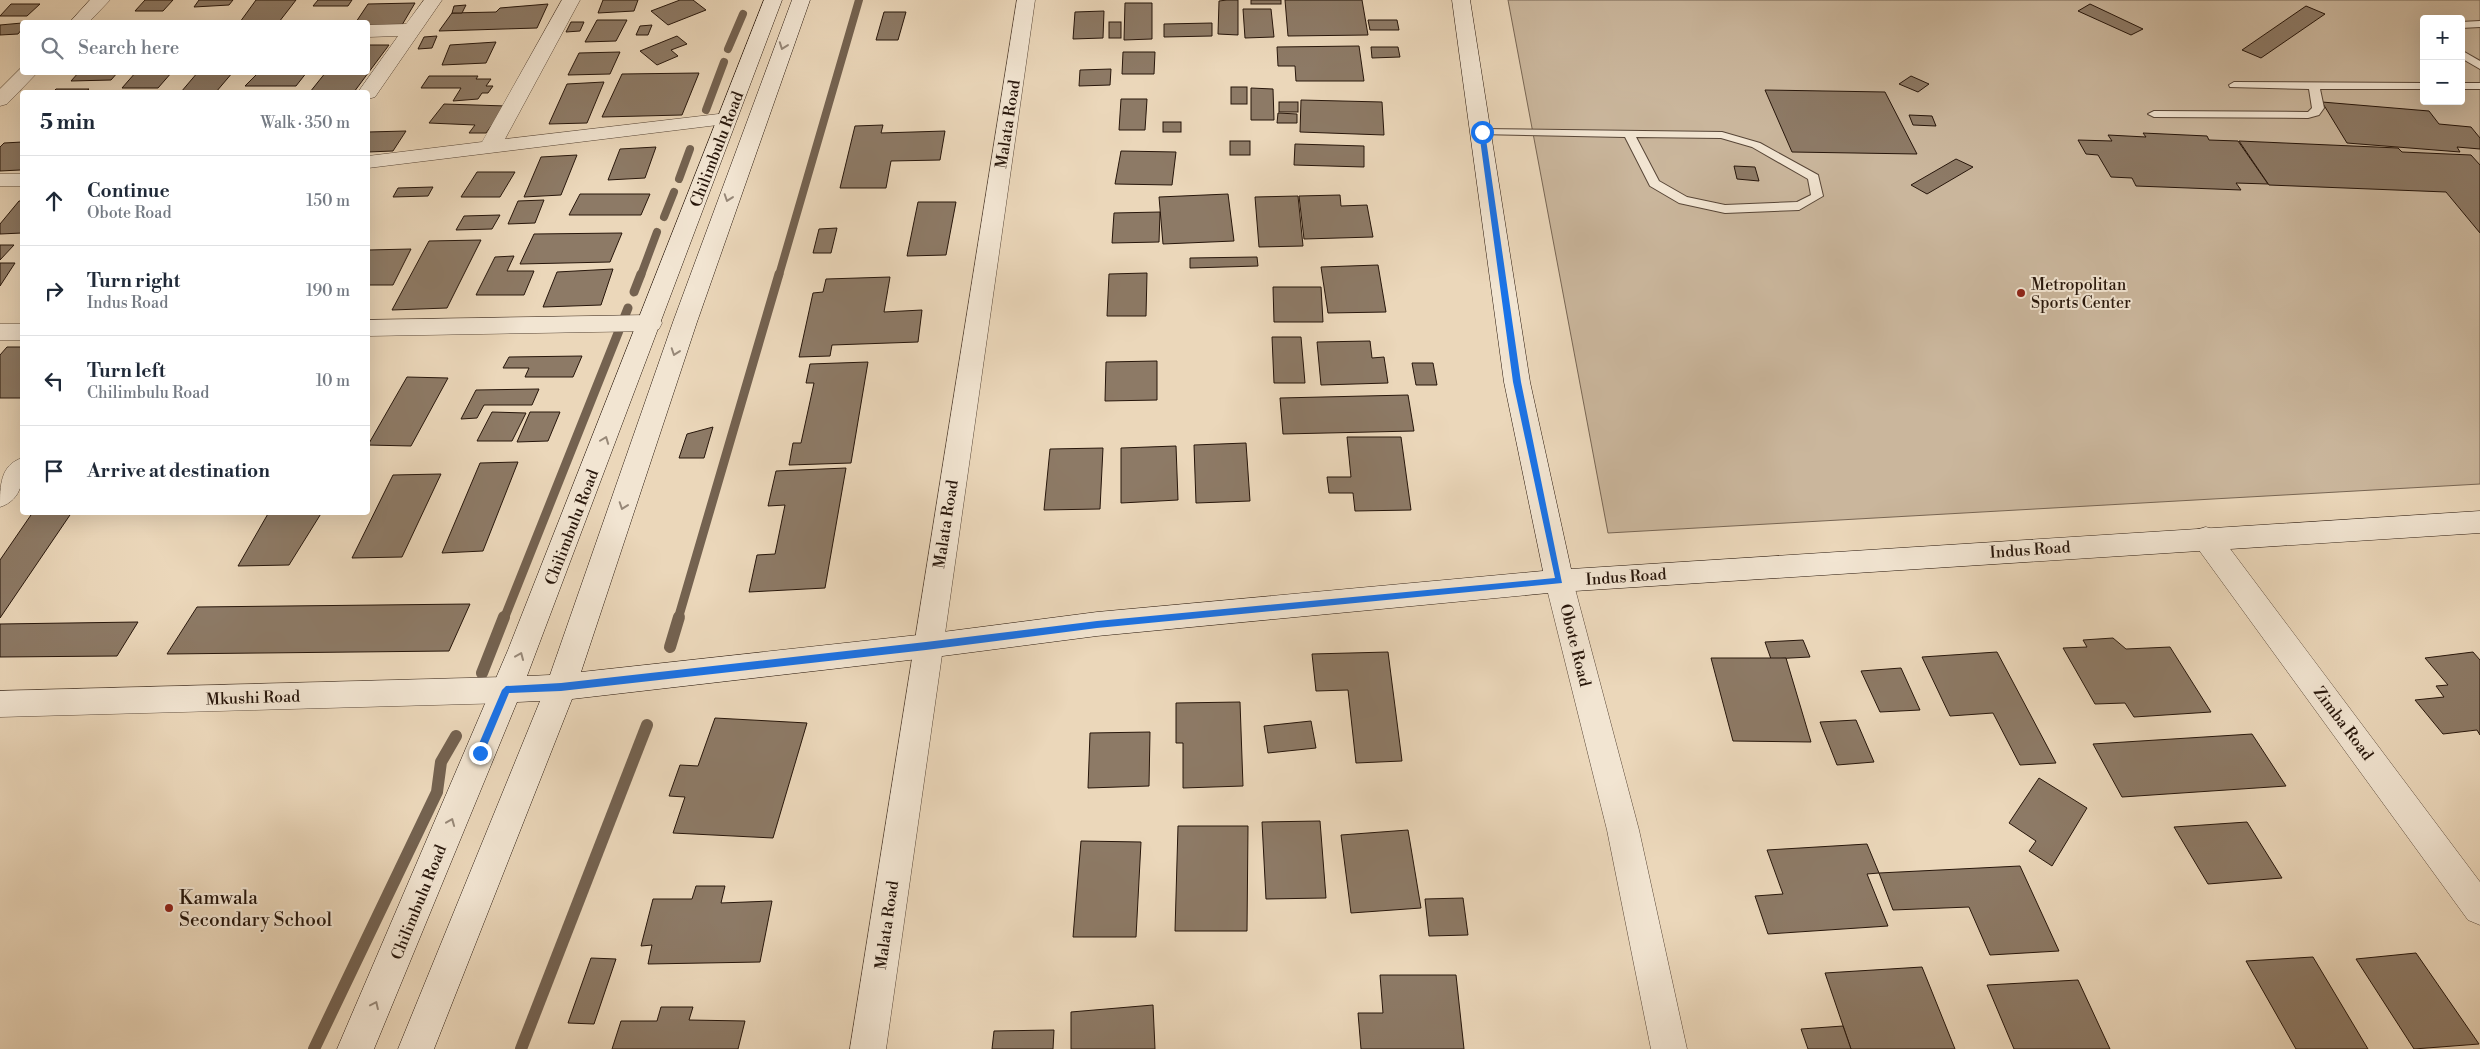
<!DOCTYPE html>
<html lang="en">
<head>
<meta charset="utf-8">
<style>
	body { margin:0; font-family:"Libre Bodoni",serif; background:#f2f2f3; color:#1f2937 }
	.controls { position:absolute; right:15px; top:15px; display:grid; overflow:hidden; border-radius:5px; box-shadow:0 5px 20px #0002 }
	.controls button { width:45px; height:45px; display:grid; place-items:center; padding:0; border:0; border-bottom:1px solid #e0e1e3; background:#fff; color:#1f2937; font:25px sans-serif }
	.stop { position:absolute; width:15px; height:15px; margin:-11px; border:4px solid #1a73e8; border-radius:50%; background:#fff }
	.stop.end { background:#1a73e8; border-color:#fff; box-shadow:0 1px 5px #0008 }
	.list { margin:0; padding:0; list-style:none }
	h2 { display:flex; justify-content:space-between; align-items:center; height:65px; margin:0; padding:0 20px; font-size:21px }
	h2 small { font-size:16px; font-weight:400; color:#747a83 }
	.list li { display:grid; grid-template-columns:32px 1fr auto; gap:15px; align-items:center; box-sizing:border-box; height:90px; padding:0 20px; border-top:1px solid #e0e1e3 }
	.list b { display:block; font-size:19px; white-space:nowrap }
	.list p { margin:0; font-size:16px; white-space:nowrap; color:#747a83 }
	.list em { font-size:16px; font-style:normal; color:#747a83 }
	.icon { flex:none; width:28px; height:28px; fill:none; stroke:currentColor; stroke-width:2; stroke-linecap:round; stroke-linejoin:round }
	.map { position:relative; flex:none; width:2480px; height:1049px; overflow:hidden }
	.search { position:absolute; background:#fff; box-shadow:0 5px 20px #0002; left:20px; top:20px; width:350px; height:55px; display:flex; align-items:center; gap:12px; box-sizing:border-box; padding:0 18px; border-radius:5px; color:#747a83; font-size:19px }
	.panel { position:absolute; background:#fff; box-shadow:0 5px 20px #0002; left:20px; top:90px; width:350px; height:425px; border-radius:5px }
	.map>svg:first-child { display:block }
</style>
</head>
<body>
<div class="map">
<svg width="2480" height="1049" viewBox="0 0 2480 1049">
	<rect width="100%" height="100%" fill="#ebd7ba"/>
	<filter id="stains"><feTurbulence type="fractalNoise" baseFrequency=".004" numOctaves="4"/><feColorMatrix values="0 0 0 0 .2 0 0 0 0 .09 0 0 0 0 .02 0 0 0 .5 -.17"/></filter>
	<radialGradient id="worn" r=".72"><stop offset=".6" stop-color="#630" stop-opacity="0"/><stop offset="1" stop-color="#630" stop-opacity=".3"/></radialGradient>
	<!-- green -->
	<path fill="#cab69c" stroke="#786654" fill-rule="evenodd" d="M1508,0H2480V484L1608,533ZM2424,19H2461V101H2424Z"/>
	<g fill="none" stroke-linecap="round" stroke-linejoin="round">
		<!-- stream-far2 -->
		<g stroke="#746250" stroke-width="8">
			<polyline points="728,49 743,14"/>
			<polyline points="706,110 724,62"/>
			<polyline points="679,179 690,149"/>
			<polyline points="664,217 674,192"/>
			<polyline points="641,275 657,232"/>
			<polyline points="779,275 859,0"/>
		</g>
		<!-- stream-far1 -->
		<g stroke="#746250" stroke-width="9">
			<polyline points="634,292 641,274"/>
			<polyline points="504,619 628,308"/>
			<polyline points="678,619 779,274"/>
		</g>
		<!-- stream -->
		<g stroke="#746250" stroke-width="12">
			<polyline points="670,647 679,617"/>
			<polyline points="482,673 504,617"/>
			<polyline points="314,1049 437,792 441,762 456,736"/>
			<polyline points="521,1049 647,725"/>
		</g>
	</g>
	<!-- building -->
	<g fill="#8d7a66" stroke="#27160b">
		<polygon points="145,0 173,0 163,11 135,11"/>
		<polygon points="199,0 233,0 229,5 194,7"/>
		<polygon points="256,0 296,0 279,22 240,22"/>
		<polygon points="318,0 352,0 348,6 313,6"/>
		<polygon points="603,0 638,0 634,11 598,13"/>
		<polygon points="680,0 693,0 706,10 668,25 651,11"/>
		<polygon points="1227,0 1238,0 1238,35 1218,34 1219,1"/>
		<rect x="1251" y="0" width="30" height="4"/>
		<polygon points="1285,0 1362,0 1368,35 1288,36"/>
		<polygon points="415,3 402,25 368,26 368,22 356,22 368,4"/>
		<polygon points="1125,3 1152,3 1152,39 1124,40"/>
		<polygon points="11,4 40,4 27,16 0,16"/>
		<polygon points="548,4 537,28 439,31 452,13 496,12 500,8"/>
		<polygon points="2090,4 2143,29 2131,35 2078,11"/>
		<polygon points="466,5 462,13 452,13 454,6"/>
		<polygon points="2306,6 2325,14 2261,58 2242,50"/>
		<polygon points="1243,9 1271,9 1274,37 1245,38"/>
		<polygon points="1104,11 1103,38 1073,39 1075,12"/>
		<polygon points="884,12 906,12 898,40 876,40"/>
		<polygon points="597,20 627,20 616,41 585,42"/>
		<polygon points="1368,20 1397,20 1399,30 1370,30"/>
		<polygon points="571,22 584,22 580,31 566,32"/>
		<rect x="1109" y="22" width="12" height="16"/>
		<polygon points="22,23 22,29 18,34 0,35 0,25"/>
		<polygon points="1212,23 1212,36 1164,37 1164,24"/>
		<polygon points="652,25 648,35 636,35 640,26"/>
		<polygon points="437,36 432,48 418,49 424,37"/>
		<polygon points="677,36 687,44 671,50 678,56 657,65 640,51"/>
		<polygon points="496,42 486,63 442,65 450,45"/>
		<polygon points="368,45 389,45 354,92 310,92 326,72 368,72"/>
		<polygon points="1359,46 1364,81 1296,81 1295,66 1278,66 1277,47"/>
		<polygon points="1371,47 1398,47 1400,57 1372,58"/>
		<polygon points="620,52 610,74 568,75 579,53"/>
		<polygon points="1123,52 1155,52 1154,74 1122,74"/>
		<polygon points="1111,69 1110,85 1079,86 1080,70"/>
		<polygon points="79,72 118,72 111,80 71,81"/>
		<polygon points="136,72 172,72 158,88 122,88"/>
		<polygon points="198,72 233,72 216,92 181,92"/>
		<polygon points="270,72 307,72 296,86 245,86 257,74"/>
		<polygon points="699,73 682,115 602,117 622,74"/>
		<polygon points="429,76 478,76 476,79 491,79 486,86 493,86 488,93 482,93 478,99 453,101 461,88 421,88"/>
		<polygon points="1911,76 1929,84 1918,92 1899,84"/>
		<polygon points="604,82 587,123 549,124 567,84"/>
		<rect x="1231" y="87" width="16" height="17"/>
		<polygon points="1251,88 1273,89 1274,120 1251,120"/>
		<polygon points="56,89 89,89 85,92 53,92"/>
		<polygon points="1765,90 1885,92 1917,154 1792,152"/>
		<polygon points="1121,99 1147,99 1145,130 1119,130"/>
		<polygon points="1301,100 1382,102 1384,135 1300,132"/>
		<rect x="1279" y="102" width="19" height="10"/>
		<polygon points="2322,102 2429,111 2439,124 2471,127 2480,138 2480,149 2457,147 2460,152 2347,143"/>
		<polygon points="444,104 506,106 486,133 469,133 475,125 429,123"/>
		<polygon points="1278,113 1297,114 1297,123 1277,123"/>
		<polygon points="1909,115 1932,116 1936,126 1913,125"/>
		<rect x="1163" y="122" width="18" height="10"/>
		<polygon points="883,125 881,133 945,131 940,160 891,161 886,188 840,188 855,126"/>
		<polygon points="406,131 393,151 368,152 368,132"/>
		<polygon points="2143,133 2207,136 2209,140 2238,141 2268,184 2236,183 2241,190 2136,186 2132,178 2111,177 2098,155 2086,154 2078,140 2112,141 2108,135 2146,137"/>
		<rect x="1230" y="141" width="20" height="14"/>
		<polygon points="2239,141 2398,148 2402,152 2471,155 2480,165 2480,233 2446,192 2269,185"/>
		<polygon points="22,142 22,168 20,170 0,171 0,147 4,143"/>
		<polygon points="1295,144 1364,146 1364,167 1294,165"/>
		<polygon points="656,147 645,178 608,180 620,149"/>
		<polygon points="1121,151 1176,152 1172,185 1115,184"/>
		<polygon points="577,155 561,195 524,197 541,157"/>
		<polygon points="1956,159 1973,167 1927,194 1911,185"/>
		<polygon points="1734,166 1755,167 1759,181 1737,179"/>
		<polygon points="477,172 515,172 500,197 461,197"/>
		<polygon points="433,187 428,196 393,197 398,188"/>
		<polygon points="580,194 650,194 641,215 569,215"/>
		<polygon points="1228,194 1234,241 1163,244 1159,197"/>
		<polygon points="1340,195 1341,206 1367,205 1373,237 1304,239 1299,196"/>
		<polygon points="1298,196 1303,246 1259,247 1255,197"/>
		<polygon points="544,200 535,223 508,224 518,201"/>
		<polygon points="19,201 22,201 22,233 0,234 0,224"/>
		<polygon points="918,202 956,202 946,255 907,256"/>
		<polygon points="1160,212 1159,242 1112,243 1114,213"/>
		<polygon points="500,215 492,229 456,230 464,216"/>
		<polygon points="837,228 831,253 813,253 819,229"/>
		<polygon points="622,233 610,262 520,264 534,234"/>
		<polygon points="481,240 447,308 392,310 429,241"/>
		<polygon points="0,245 14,245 0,260"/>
		<polygon points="411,249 393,285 368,285 368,250"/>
		<polygon points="514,256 507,271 534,271 524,295 476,295 495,257"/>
		<polygon points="1257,257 1258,266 1190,268 1190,258"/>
		<polygon points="0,263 15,263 0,286"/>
		<polygon points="1378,265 1386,312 1328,313 1321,267"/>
		<polygon points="613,269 601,305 543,307 557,272"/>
		<polygon points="1147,273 1146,316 1107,316 1109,274"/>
		<polygon points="890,277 884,312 922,310 918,342 832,345 830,356 799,357 813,293 823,292 826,279"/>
		<polygon points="1273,287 1321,287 1323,322 1274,322"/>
		<polygon points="1272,337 1301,337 1305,383 1274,383"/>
		<polygon points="1370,341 1372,358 1384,357 1388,383 1321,385 1317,342"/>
		<polygon points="7,347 21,347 22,398 0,398 0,355"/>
		<polygon points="582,356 573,377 525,377 529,368 503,368 509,357"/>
		<polygon points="1157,361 1157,400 1105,401 1106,362"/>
		<polygon points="868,362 851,463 789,465 793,443 801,443 814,383 806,383 810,364"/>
		<polygon points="1412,363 1433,363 1437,385 1416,385"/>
		<polygon points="407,377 448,378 411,446 368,445"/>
		<polygon points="539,389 532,405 484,405 477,418 461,419 476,390"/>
		<polygon points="1408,395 1414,431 1283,434 1280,398"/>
		<polygon points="492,412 526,413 512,441 477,441"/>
		<polygon points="530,412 560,412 548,441 517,442"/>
		<polygon points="713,427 704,458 679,458 687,434"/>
		<polygon points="1347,437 1401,437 1411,510 1355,511 1353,493 1329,493 1327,477 1351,477"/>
		<polygon points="1246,443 1250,501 1196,503 1194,445"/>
		<polygon points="1176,446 1178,500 1121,503 1121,448"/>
		<polygon points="1103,448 1100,509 1044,510 1050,449"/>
		<polygon points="518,462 483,551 442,553 480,463"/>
		<polygon points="846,468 825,588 749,592 757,555 775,554 785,505 768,506 776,471"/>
		<polygon points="441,474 402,557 352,558 393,475"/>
		<polygon points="33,512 72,512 0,618 0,560"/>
		<polygon points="269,512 322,512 289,565 238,566"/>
		<polygon points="470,604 449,651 167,654 197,607"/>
		<polygon points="138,622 117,656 0,657 0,624"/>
		<polygon points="2113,638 2126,649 2170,647 2211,712 2134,717 2125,703 2095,704 2063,648 2087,647 2083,640"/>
		<polygon points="1803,640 1810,657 1771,659 1765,642"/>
		<polygon points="1388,652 1402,761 1356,763 1348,690 1316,691 1312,654"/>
		<polygon points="1997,652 2056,763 2020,765 1993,713 1950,716 1922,657"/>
		<polygon points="2473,652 2480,660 2480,735 2477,730 2443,734 2415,700 2444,697 2436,686 2448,685 2425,658"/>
		<polygon points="1711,658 1786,658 1811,742 1733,741"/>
		<polygon points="1901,668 1920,710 1880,712 1861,671"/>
		<polygon points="1240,702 1243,786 1183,788 1183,743 1176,743 1176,703"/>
		<polygon points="715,718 807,723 773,838 673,833 685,797 669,796 680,765 698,766"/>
		<polygon points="1856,720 1874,762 1837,765 1820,722"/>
		<polygon points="1311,721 1316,748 1268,753 1264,726"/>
		<polygon points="1150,732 1149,786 1088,788 1090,733"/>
		<polygon points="2252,734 2286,786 2122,797 2093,744"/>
		<polygon points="2039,778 2087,808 2052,866 2029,851 2036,841 2009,823"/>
		<polygon points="1320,821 1326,898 1266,899 1262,822"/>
		<polygon points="2247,822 2282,878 2208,884 2174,827"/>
		<polygon points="1178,826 1248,826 1247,931 1175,931"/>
		<polygon points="1408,830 1421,908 1351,913 1341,835"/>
		<polygon points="1081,841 1141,842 1136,937 1073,937"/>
		<polygon points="1867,844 1879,873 1867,874 1888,926 1768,934 1755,896 1783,894 1767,850"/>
		<polygon points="2020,866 2059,951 1990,955 1969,907 1893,910 1879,873"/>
		<polygon points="696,886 725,886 721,903 772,901 760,962 648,964 652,945 641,946 653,899 692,899"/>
		<polygon points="1463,898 1468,935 1429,936 1425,899"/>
		<polygon points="2416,953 2479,1044 2414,1049 2356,959"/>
		<polygon points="2313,957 2368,1049 2296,1049 2246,961"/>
		<polygon points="591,958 616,959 594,1024 568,1023"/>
		<polygon points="1922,967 1955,1049 1851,1049 1825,973"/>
		<polygon points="1380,975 1456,975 1464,1049 1361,1049 1358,1013 1383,1013"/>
		<polygon points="2078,980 2110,1049 2014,1049 1987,985"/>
		<polygon points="1153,1005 1155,1049 1071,1049 1071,1012"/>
		<polygon points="661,1007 693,1007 689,1020 745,1021 738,1049 612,1049 621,1021 657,1021"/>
		<polygon points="1843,1026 1851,1049 1808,1049 1801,1029"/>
		<polygon points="1054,1030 1053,1049 992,1049 994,1031"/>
	</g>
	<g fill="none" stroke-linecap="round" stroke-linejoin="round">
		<defs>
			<g id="lane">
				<polygon points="2480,21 2480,27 2461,28 2461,22"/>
				<polygon points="2461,50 2480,61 2480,69 2461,58"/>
				<polygon points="2234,82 2424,83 2424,89 2320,89 2324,108 2319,115 2308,118 2154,117 2148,114 2154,111 2308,112 2312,108 2309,89 2230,87 2229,85"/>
				<rect x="2461" y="83" width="19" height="6"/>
				<path d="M1482,129L1722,132L1760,143L1818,175L1823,196L1799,210L1725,213L1679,203L1650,186L1625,137L1478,134V130ZM1636,137L1721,138L1752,147L1808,179L1811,195L1797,202L1725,205L1687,197L1659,181Z"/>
			</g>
			<g id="street">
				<polygon points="90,0 110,0 89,22 70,22"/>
				<polygon points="424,0 442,0 375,97 368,99 368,92 358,92 398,36 368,37 368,25 406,24"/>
				<polygon points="562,0 580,0 505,139 727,113 734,115 737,119 734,123 368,168 368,156 482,142"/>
				<polygon points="1017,0 1035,0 886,1049 850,1049"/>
				<polygon points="22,67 22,72 38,72 7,104 0,106 0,89"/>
				<rect x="0" y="174" width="22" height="12"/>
				<polygon points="650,315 659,317 662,323 659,329 650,331 368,336 368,320"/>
				<rect x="0" y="324" width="22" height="16"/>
				<path d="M22,458C25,478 22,500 0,507C0,486 0,465 22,458Z"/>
				<polygon points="2206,527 2216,530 2480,882 2480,925 2468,920 2196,546 2192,538 2196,530"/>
				<polygon points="1559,570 1569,573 1573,581 1639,830 1687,1049 1651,1049 1607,830 1545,581 1549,573"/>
				<polygon points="506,677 517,681 521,690 517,699 506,703 0,717 0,691"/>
			</g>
			<polygon id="secondary" points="764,0 782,0 527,676 550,675 673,322 792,0 810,0 697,322 581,672 927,634 1097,612 1543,571 1504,382 1452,0 1470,0 1530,382 1571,569 2480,511 2480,533 1559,592 1097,636 927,658 572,699 434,1049 398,1049 540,701 517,702 374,1049 337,1049 508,650"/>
		</defs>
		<!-- lane casing -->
		<use href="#lane" stroke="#584637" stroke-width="2"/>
		<!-- street casing -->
		<use href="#street" stroke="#584637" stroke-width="1"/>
		<!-- secondary casing -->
		<use href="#secondary" stroke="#27160b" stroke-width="1"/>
		<!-- lane -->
		<use href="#lane" fill="#f2e5d2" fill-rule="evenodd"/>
		<!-- street -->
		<use href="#street" fill="#f2e5d2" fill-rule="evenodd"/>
		<!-- secondary -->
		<use href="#secondary" fill="#f2e5d2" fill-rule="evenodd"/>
	</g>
	<!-- one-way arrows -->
	<defs><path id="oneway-chevron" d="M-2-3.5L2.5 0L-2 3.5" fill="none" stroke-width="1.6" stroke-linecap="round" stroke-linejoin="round" transform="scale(1.25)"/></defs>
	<g stroke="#978878">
		<use href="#oneway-chevron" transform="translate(783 46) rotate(110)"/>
		<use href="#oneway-chevron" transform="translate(728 198) rotate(109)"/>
		<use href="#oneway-chevron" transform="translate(675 352) rotate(109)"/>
		<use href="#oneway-chevron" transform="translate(605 440) rotate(-69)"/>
		<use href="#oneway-chevron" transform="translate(623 506) rotate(109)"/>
		<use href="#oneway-chevron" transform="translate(520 656) rotate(-67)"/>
		<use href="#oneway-chevron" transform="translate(451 822) rotate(-68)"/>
		<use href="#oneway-chevron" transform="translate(375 1005) rotate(-65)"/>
	</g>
	<!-- route -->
	<polygon fill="#1a73e8" points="1482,130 1485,132 1521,382 1562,583 1097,628 926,650 561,691 509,693 483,755 477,755 475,753 502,690 506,686 561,683 926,642 1097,621 1555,578 1513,382 1479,132"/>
	<!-- markers -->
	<g fill="#8f2418" stroke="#f2e5d2" stroke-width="2">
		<circle cx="2021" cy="293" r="5"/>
		<circle cx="169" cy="908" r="5"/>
	</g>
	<g text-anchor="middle" stroke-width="4" stroke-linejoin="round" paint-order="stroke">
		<!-- street labels -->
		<g font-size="16" fill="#27160b" stroke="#f2e5d2">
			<text transform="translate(1007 124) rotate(-81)" y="6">Malata Road</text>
			<text transform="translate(716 149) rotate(-69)" y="6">Chilimbulu Road</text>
			<text transform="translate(945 524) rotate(-81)" y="6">Malata Road</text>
			<text transform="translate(571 527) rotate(-69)" y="6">Chilimbulu Road</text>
			<text transform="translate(2030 549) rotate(-4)" y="6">Indus Road</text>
			<text transform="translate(1626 576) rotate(-4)" y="6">Indus Road</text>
			<text transform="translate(1576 645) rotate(76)" y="6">Obote Road</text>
			<text transform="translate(253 697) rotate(-2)" y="6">Mkushi Road</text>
			<text transform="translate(2344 723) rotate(53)" y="6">Zimba Road</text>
			<text transform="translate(418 902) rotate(-68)" y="6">Chilimbulu Road</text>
			<text transform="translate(886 925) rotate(-82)" y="6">Malata Road</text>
		</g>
		<!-- poi labels -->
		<g font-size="16" fill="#27160b" stroke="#f2e5d2" text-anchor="start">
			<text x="2031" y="290">Metropolitan<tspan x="2031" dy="18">Sports Center</tspan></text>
		</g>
		<!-- near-poi labels -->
		<g font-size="19" fill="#27160b" stroke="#f2e5d2" text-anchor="start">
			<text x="179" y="904">Kamwala<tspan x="179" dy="22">Secondary School</tspan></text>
		</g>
	</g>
	<rect width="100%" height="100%" filter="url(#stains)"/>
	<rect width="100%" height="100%" fill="url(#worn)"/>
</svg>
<div class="controls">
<button>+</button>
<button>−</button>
</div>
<div class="stop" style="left:1482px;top:132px"></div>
<div class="stop end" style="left:480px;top:753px"></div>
<div class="search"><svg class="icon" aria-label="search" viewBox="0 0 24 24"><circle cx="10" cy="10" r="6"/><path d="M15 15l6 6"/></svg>Search here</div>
<section class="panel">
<h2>5 min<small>Walk · 350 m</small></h2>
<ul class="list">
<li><svg class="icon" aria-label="ahead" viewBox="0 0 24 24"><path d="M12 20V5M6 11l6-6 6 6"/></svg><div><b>Continue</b><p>Obote Road</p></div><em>150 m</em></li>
<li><svg class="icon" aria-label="right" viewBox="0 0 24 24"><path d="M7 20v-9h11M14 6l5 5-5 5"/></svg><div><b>Turn right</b><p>Indus Road</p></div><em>190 m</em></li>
<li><svg class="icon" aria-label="left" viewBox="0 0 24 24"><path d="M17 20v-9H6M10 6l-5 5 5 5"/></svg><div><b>Turn left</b><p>Chilimbulu Road</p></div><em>10 m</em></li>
<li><svg class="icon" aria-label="arrive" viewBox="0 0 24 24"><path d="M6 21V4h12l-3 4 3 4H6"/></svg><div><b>Arrive at destination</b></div></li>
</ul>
</section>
</div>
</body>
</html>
